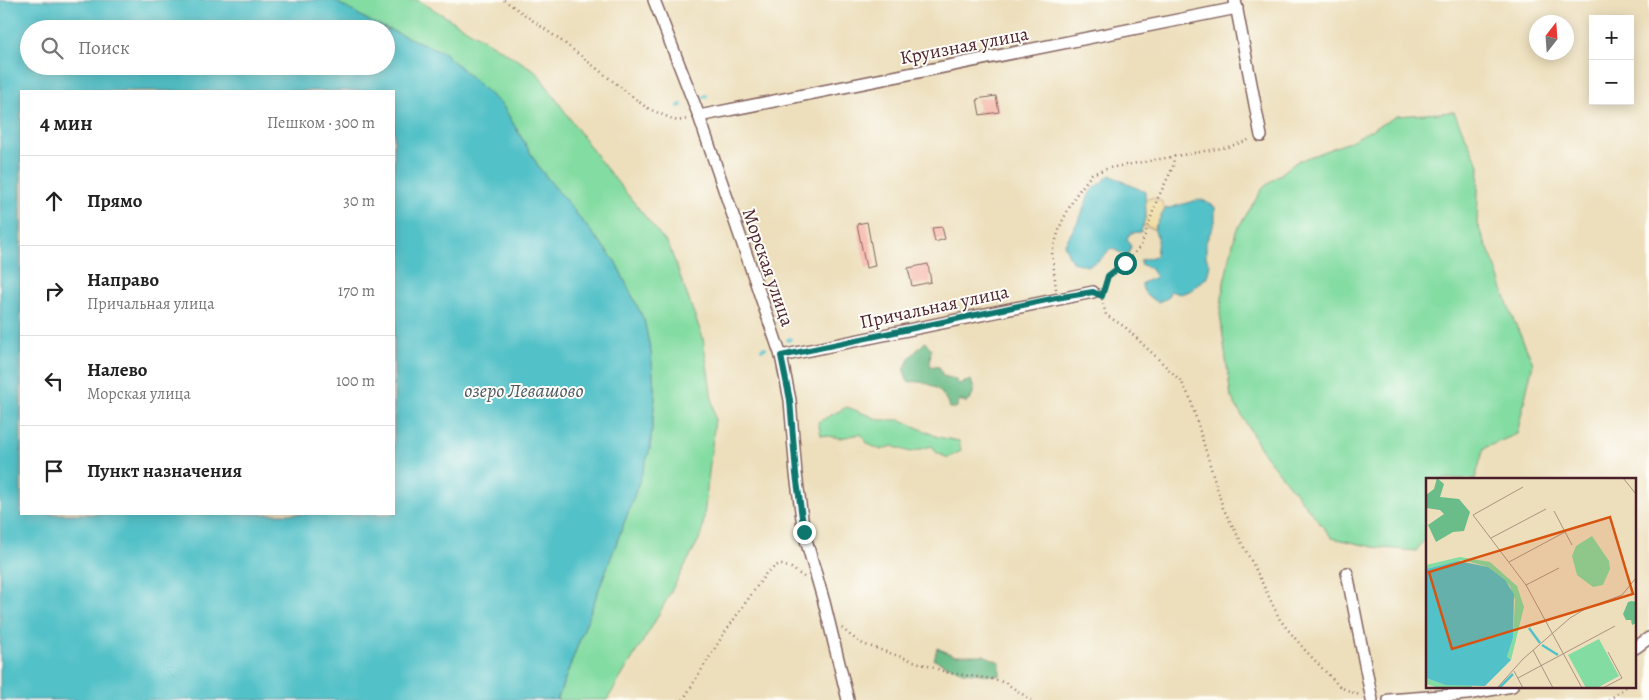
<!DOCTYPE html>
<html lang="ru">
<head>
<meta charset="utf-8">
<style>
	body { margin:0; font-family:Alegreya,serif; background:#f6f6f6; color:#222 }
	.controls { position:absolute; right:15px; top:15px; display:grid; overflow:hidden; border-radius:0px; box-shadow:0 2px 12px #0003 }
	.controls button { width:45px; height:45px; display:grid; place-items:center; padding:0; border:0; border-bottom:1px solid #e0e0e0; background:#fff; color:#222; font:25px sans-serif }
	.compass { position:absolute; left:1529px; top:15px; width:45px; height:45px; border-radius:50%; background:#fff; box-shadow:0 2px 12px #0003; rotate:17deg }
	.stop { position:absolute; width:15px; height:15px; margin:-11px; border:4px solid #0f766e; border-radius:50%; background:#fff }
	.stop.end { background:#0f766e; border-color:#fff; box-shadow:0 1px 5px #0008 }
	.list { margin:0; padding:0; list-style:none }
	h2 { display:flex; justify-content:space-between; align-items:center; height:65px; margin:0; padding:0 20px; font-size:21px }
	h2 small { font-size:16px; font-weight:400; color:#767676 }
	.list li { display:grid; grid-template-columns:32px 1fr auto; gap:15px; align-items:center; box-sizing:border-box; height:90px; padding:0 20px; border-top:1px solid #e0e0e0 }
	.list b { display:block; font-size:19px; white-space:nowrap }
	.list p { margin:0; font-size:16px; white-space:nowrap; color:#767676 }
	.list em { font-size:16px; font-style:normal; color:#767676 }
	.icon { flex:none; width:28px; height:28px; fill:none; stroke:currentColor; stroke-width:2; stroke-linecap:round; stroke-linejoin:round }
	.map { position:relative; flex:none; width:1649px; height:700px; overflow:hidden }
	.search { position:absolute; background:#fff; box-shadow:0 2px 12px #0003; left:20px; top:20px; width:375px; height:55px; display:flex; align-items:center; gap:12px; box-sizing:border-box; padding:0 18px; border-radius:28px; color:#767676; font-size:19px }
	.panel { position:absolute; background:#fff; box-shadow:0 2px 12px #0003; left:20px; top:90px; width:375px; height:425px; border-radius:0px }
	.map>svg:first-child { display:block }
</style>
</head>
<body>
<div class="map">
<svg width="1649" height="700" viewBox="0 0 1649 700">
	<rect width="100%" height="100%" fill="#fdfcf7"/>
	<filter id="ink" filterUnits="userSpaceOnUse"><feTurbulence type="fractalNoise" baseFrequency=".02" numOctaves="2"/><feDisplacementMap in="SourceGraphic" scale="10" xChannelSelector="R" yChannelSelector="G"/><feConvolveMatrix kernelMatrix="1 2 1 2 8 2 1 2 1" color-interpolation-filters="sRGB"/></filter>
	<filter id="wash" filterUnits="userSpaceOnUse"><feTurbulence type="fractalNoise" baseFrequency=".0096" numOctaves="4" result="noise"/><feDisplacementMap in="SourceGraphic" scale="20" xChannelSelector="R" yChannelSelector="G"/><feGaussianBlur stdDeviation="1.12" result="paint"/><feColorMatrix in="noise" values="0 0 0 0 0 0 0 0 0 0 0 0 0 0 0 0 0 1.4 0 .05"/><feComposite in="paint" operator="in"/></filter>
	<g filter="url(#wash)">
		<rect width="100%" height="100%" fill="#eddfbc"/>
		<!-- green -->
		<g fill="#83dca2" stroke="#667e66">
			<polygon points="333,0 418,0 536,71 598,158 669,246 703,338 715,419 702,534 654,623 607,700 557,700 632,502 650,449 655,398 651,353 644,320 615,261 540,169 503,106 443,52 373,23"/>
			<polygon points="1454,112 1479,165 1477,224 1495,265 1511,314 1533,363 1517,434 1484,448 1475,479 1428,479 1428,535 1416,551 1373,547 1332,538 1264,454 1231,397 1220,314 1224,282 1236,231 1263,188 1296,162 1349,142 1397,116"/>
			<polygon points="847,407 880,420 901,420 938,437 959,441 961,451 948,458 937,453 932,446 910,452 892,446 881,450 868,444 861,434 840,438 821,435 818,422"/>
		</g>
		<!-- forest -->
		<g fill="#6abc88" stroke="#5a6e5a">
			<path d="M925,342L931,348L930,366L939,367L943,376L955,379L959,384L971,380L974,389L971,399L966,403L960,400L956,408H950C942,388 929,380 908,382L904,371L909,358Z"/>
			<polygon points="937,648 953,655 983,655 1000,662 1000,676 963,672 934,660"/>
		</g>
		<!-- sand -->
		<polygon fill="#eeda9e" stroke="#9c7c64" points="1153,198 1161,201 1165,209 1154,229 1143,226 1146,214 1145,199"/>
		<!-- water -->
		<g fill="#53c1c8" stroke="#4e707a" fill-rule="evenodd">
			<path d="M0,0H333L373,23L443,52L503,106L540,169L615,261L644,320L651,353L655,398L650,449L632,502L557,700H0ZM29,29H386V66H29ZM21,91H394V514H21Z"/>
			<polygon points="1110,175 1145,192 1146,214 1141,232 1131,233 1127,238 1131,247 1127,256 1111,248 1100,260 1087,266 1072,262 1064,245 1080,218 1090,192"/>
			<path d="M1201,199L1215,207V222L1206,242V257L1210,265L1207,277L1190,291L1180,294L1170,291L1168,298L1158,302C1149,297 1142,294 1142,283L1156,277L1150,268L1140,264L1141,260L1156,256L1158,238L1154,229L1165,209Z"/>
		</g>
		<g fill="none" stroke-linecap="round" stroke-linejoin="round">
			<!-- stream -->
			<g stroke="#53c1c8" stroke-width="4">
				<polyline points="704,97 706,96"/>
				<polyline points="679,106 681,105"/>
				<polyline points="788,340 790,339"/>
				<polyline points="762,349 765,348"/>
			</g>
		</g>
		<g id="blocks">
			<!-- building -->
			<g fill="#f6aea1">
				<polygon points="996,96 999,112 980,115 977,99"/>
				<polygon points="867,222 875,266 866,268 857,224"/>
				<polygon points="942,227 945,239 935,242 932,228"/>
				<polygon points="928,264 931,282 912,286 908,268"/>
			</g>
		</g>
	</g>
	<g filter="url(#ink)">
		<use href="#blocks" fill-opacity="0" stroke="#83625e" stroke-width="1"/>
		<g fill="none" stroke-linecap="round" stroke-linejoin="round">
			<defs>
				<g id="street">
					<polyline points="654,0 699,116 781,356 790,400 796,474 804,533 824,602 848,700"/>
					<polyline points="1235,0 1261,136"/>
					<polyline points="699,116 1237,8"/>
					<polyline points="781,356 1093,292"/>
					<polyline points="1347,573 1372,700"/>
					<polyline points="1635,648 1649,638"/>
					<polyline points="1389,700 1467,694 1512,686"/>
				</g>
			</defs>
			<!-- street casing -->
			<use href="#street" stroke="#83625e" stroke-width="14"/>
			<!-- path -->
			<g stroke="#83625e" stroke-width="2.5" stroke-dasharray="1 4" stroke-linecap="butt">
				<polyline points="504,0 563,42 647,108 677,121 688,119"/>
				<polyline points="1056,289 1052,252 1061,224 1075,196 1092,174 1109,168 1228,147 1252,139"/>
				<polyline points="1104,290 1108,276 1125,263 1141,246 1157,200 1173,167 1174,156"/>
				<polyline points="1102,299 1106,315 1125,327 1181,381 1190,398 1223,508 1255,568 1280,620 1304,649 1340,687 1359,695"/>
				<polyline points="842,628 851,636 863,644 949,673 993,679 1006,683 1031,700"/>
				<polyline points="1635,665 1636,658"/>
				<polyline points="683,700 723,635 767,572 779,564 791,568 804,577"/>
				<polyline points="1609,700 1627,686"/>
			</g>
			<!-- street -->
			<use href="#street" stroke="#fff" stroke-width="11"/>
		</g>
	</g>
	<g fill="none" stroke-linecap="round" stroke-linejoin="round" filter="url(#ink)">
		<!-- route -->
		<polyline stroke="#0f766e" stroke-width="6" points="804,532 796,474 790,400 781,356 1056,298 1093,292 1102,296 1108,276 1125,263"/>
	</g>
	<g text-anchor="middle" stroke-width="4" stroke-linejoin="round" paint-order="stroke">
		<!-- street labels -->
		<g font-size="19" fill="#4a1f2b" stroke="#fdfcf7">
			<text transform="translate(964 45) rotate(-11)" y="7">Круизная улица</text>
			<text transform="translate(769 267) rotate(71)" y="7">Морская улица</text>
			<text transform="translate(934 306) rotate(-12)" y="7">Причальная улица</text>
		</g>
		<!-- water labels -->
		<g font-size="20" font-style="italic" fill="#4d5862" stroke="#fdfcf7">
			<text x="524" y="397">озеро Левашово</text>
		</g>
	</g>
	<!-- overview -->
	<g transform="translate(1426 478)">
		<rect width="210" height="210" fill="#eddfbc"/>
		<path d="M166,58L183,83L184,91L177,107L167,109L151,97L146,78L150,68ZM34,79L64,84L91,108L98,129L85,182L81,179L87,160L89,122L84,108L62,89L37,82L0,91V87ZM173,161L193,198L171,210H160L142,177ZM0,200L19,207L45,206L46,209L13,210L0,206Z" fill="#83dca2"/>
		<path d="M11,0L18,6L14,19L33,21L44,34L38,53L27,54L10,64L2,47L18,36L14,32L0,30V17L8,11ZM206,123L210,124V145L206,147L205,142H200L197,136L202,124Z" fill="#6abc88"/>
		<path d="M32,83L62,89L79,102L88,116L87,160L81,179L85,182L59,208L19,207L0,200V91Z" fill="#53c1c8"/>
		<path fill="none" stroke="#53c1c8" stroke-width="2.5" d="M103,150L114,165M116,167L132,177M73,210L87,196"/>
		<path fill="none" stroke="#ac9282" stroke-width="1" d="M197,0L210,16M97,9L47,37L100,107L156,210M128,33L146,67M65,60L120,31M83,84L139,54M100,107L133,90M107,172L127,210M88,193L97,210M92,200L189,148M71,210L97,181L144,140L159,131L196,117L210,100M177,210L196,200L182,174"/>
		<path fill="#d8530f" fill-opacity="0.15" stroke="#d8530f" stroke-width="2.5" d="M184,39L207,116L26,171L3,94Z"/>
		<rect width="210" height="210" fill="none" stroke="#4a1f2b" stroke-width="2.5"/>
	</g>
</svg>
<div class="controls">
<button>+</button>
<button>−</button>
</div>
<svg class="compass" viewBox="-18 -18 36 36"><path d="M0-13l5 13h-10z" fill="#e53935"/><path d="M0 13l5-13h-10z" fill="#767676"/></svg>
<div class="stop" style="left:1125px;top:263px"></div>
<div class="stop end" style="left:804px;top:532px"></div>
<div class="search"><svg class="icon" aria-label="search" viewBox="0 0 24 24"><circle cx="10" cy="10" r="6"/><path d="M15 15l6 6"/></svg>Поиск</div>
<section class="panel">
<h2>4 мин<small>Пешком · 300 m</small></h2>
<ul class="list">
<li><svg class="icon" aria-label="ahead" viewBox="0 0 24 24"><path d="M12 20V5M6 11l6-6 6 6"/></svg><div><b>Прямо</b></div><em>30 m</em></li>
<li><svg class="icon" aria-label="right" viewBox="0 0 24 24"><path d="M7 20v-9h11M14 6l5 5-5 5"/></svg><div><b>Направо</b><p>Причальная улица</p></div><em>170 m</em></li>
<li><svg class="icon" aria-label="left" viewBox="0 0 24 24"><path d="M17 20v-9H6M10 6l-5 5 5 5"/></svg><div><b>Налево</b><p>Морская улица</p></div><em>100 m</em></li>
<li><svg class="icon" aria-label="arrive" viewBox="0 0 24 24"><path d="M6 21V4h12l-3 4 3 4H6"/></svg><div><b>Пункт назначения</b></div></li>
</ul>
</section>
</div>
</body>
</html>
